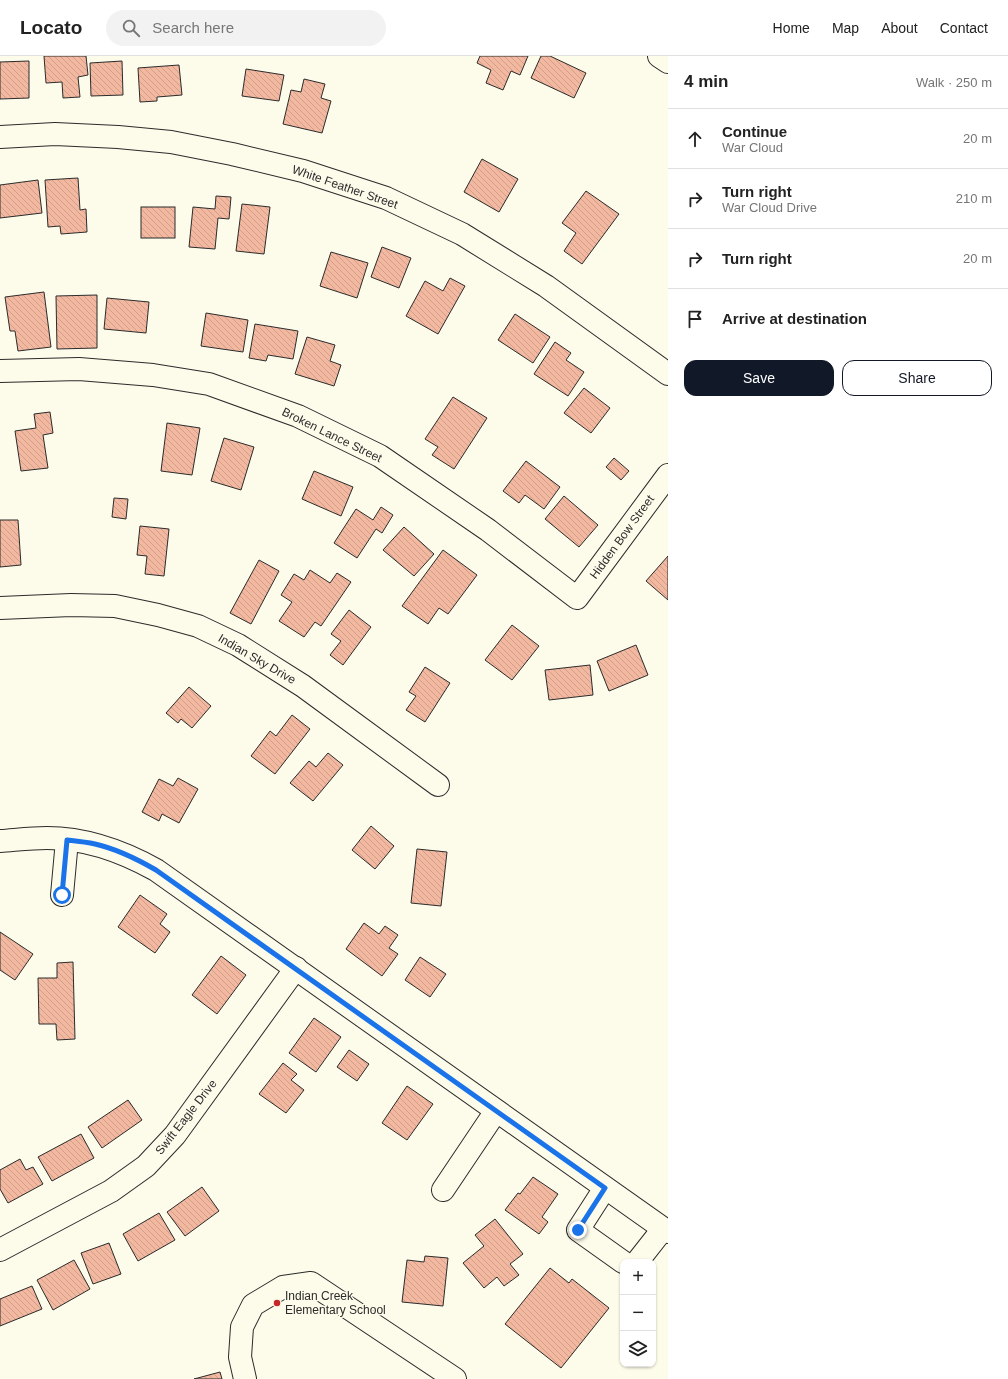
<!DOCTYPE html>
<html lang="en">
<head>
<meta charset="utf-8">
<style>
	body { margin:0; font-family:Helvetica,sans-serif; background:#f2f2f2; color:#222 }
	.controls { position:absolute; right:12px; bottom:12px; display:grid; overflow:hidden; border-radius:8px; box-shadow:0 1px 3px #0004 }
	.controls button { width:36px; height:36px; display:grid; place-items:center; padding:0; border:0; border-bottom:1px solid #e0e0e0; background:#fff; color:#222; font:20px sans-serif }
	.stop { position:absolute; width:12px; height:12px; margin:-9px; border:3px solid #1a73e8; border-radius:50%; background:#fff }
	.stop.end { background:#1a73e8; border-color:#fff; box-shadow:0 1px 4px #0008 }
	.list { margin:0; padding:0; list-style:none }
	h2 { display:flex; justify-content:space-between; align-items:center; height:52px; margin:0; padding:0 16px; font-size:17px }
	h2 small { font-size:13px; font-weight:400; color:#767676 }
	.list li { display:grid; grid-template-columns:26px 1fr auto; gap:12px; align-items:center; box-sizing:border-box; height:60px; padding:0 16px; border-top:1px solid #e0e0e0 }
	.list b { display:block; font-size:15px; white-space:nowrap }
	.list p { margin:0; font-size:13px; white-space:nowrap; color:#767676 }
	.list em { font-size:13px; font-style:normal; color:#767676 }
	.actions { display:flex; gap:8px; padding:12px 16px }
	.actions a { flex:1; padding:9px 0; border:1px solid #111827; border-radius:12px; text-align:center; font-size:14px; color:#111827 }
	.actions .main { background:#111827; color:#fff }
	.icon { flex:none; width:22px; height:22px; fill:none; stroke:currentColor; stroke-width:2; stroke-linecap:round; stroke-linejoin:round }
	.map { position:relative; flex:none; width:668px; height:1323px; overflow:hidden }
	header { display:flex; align-items:center; gap:24px; box-sizing:border-box; height:56px; padding:0 20px; background:#fff; border-bottom:1px solid #e0e0e0 }
	header strong { font-size:19px }
	nav { display:flex; gap:22px; margin-inline-start:auto; font-size:14px }
	.search { width:280px; height:36px; background:#f2f2f2; display:flex; align-items:center; gap:10px; box-sizing:border-box; padding:0 14px; border-radius:22px; color:#767676; font-size:15px }
	main { display:flex }
	aside { flex:1; background:#fff }
	.map>svg:first-child { display:block }
</style>
</head>
<body>
<header>
<strong>Locato</strong>
<div class="search"><svg class="icon" aria-label="search" viewBox="0 0 24 24"><circle cx="10" cy="10" r="6"/><path d="M15 15l6 6"/></svg>Search here</div>
<nav><a>Home</a><a>Map</a><a>About</a><a>Contact</a></nav>
</header>
<main>
<div class="map">
<svg width="668" height="1323" viewBox="0 0 668 1323">
	<defs>
		<pattern id="building-back-hatch" width="6" height="6" patternUnits="userSpaceOnUse"><rect width="6" height="6" fill="#f2b8a0"/><path d="M-1 5l2 2M0 0l6 6M5-1l2 2" fill="none" stroke="#d09e8a"/></pattern>
	</defs>
	<rect width="100%" height="100%" fill="#fdfbea"/>
	<!-- building -->
	<g fill="url(#building-back-hatch)" stroke="#2b2b2b">
		<polygon points="44,0 86,0 88,19 78,21 80,41 63,42 62,26 46,27"/>
		<polygon points="480,0 528,0 520,19 511,15 503,34 486,27 491,14 477,7"/>
		<polygon points="541,0 550,0 586,17 574,42 531,22"/>
		<polygon points="29,5 29,42 0,43 0,6"/>
		<polygon points="122,5 123,39 91,40 90,7"/>
		<polygon points="179,9 182,39 157,41 157,45 140,46 138,12"/>
		<polygon points="246,13 284,19 279,45 242,40"/>
		<polygon points="304,23 325,28 321,42 331,45 322,77 283,68 291,34 301,36"/>
		<polygon points="482,103 518,123 499,156 464,136"/>
		<polygon points="78,122 80,154 86,153 87,176 61,178 60,170 48,171 45,124"/>
		<polygon points="38,124 42,157 0,162 0,129"/>
		<polygon points="586,135 619,158 582,208 564,195 576,177 562,167"/>
		<polygon points="216,140 231,141 229,163 218,162 215,193 189,191 193,151 215,153"/>
		<polygon points="242,148 270,151 264,198 236,195"/>
		<rect x="141" y="151" width="34" height="31"/>
		<polygon points="382,191 411,202 399,232 371,221"/>
		<polygon points="331,196 368,207 357,242 320,230"/>
		<polygon points="450,222 465,230 438,278 406,260 425,225 443,235"/>
		<polygon points="44,236 51,291 18,295 15,275 10,275 5,241"/>
		<polygon points="97,239 97,292 57,293 56,240"/>
		<polygon points="107,242 149,246 146,277 104,273"/>
		<polygon points="206,257 248,264 243,296 201,290"/>
		<polygon points="515,258 550,281 533,307 498,284"/>
		<polygon points="255,268 298,275 293,303 268,299 266,305 249,302"/>
		<polygon points="307,281 335,289 330,305 341,309 334,330 295,318"/>
		<polygon points="555,286 571,297 566,304 584,316 568,340 534,318"/>
		<polygon points="584,332 610,352 591,377 564,357"/>
		<polygon points="453,341 487,362 454,413 432,399 438,391 425,383"/>
		<polygon points="50,356 53,377 43,379 48,412 21,415 15,375 36,372 34,358"/>
		<polygon points="167,367 200,372 192,419 161,415"/>
		<polygon points="224,382 254,391 241,434 211,425"/>
		<polygon points="614,402 629,415 621,424 606,411"/>
		<polygon points="526,405 560,431 544,453 525,439 519,447 503,435"/>
		<polygon points="314,415 353,431 341,460 302,443"/>
		<polygon points="564,440 598,469 579,491 545,463"/>
		<polygon points="114,442 128,443 126,463 112,461"/>
		<polygon points="381,451 393,459 382,477 376,473 357,502 334,487 356,453 373,464"/>
		<polygon points="0,464 18,464 21,509 0,511"/>
		<polygon points="140,470 169,473 164,520 145,518 147,500 137,499"/>
		<polygon points="404,471 434,498 414,520 383,494"/>
		<polygon points="443,494 477,519 448,558 439,552 428,568 402,550"/>
		<polygon points="668,500 668,544 646,525"/>
		<polygon points="259,504 279,515 251,568 230,557"/>
		<polygon points="310,514 330,527 337,517 351,526 321,570 315,566 304,581 279,565 292,546 281,539 294,518 304,524"/>
		<polygon points="349,554 371,571 343,609 330,599 341,585 331,578"/>
		<polygon points="512,569 539,590 512,624 485,604"/>
		<polygon points="636,589 648,619 609,635 597,605"/>
		<polygon points="590,609 593,639 549,644 545,614"/>
		<polygon points="425,611 450,627 425,666 406,654 416,640 409,636"/>
		<polygon points="189,631 211,650 192,672 181,663 178,667 166,657"/>
		<polygon points="292,659 310,673 275,718 251,700 270,675 276,680"/>
		<polygon points="328,697 343,709 313,745 290,727 309,705 316,711"/>
		<polygon points="178,722 198,733 179,767 162,758 159,765 142,756 159,723 173,730"/>
		<polygon points="371,770 394,790 375,813 352,794"/>
		<polygon points="417,793 447,796 441,850 411,847"/>
		<polygon points="140,839 167,858 160,868 170,876 155,897 118,871"/>
		<polygon points="364,867 379,878 385,870 398,879 389,892 398,898 382,920 346,893"/>
		<polygon points="0,876 33,898 15,924 0,914"/>
		<polygon points="221,900 246,919 217,958 192,939"/>
		<polygon points="420,901 446,918 430,941 405,924"/>
		<polygon points="73,906 75,983 57,984 56,968 39,968 38,922 57,922 57,907"/>
		<polygon points="314,962 341,981 316,1016 289,997"/>
		<polygon points="349,994 369,1008 357,1025 337,1011"/>
		<polygon points="283,1007 297,1018 291,1024 304,1034 286,1057 259,1038"/>
		<polygon points="407,1030 433,1048 407,1084 382,1067"/>
		<polygon points="128,1044 142,1064 102,1092 88,1071"/>
		<polygon points="81,1078 94,1102 52,1125 38,1101"/>
		<polygon points="20,1103 26,1114 33,1111 43,1128 8,1147 0,1133 0,1114"/>
		<polygon points="533,1121 558,1138 542,1161 548,1166 539,1178 505,1154 518,1137 520,1138"/>
		<polygon points="202,1131 219,1155 185,1180 167,1156"/>
		<polygon points="159,1157 175,1184 138,1205 123,1178"/>
		<polygon points="495,1163 523,1198 510,1208 519,1219 504,1230 497,1221 484,1232 463,1207 484,1190 475,1179"/>
		<polygon points="109,1187 121,1218 93,1228 81,1197"/>
		<polygon points="425,1200 448,1202 443,1250 402,1246 407,1204 424,1206"/>
		<polygon points="74,1204 90,1233 53,1254 37,1224"/>
		<polygon points="550,1212 569,1227 572,1223 609,1252 561,1312 505,1268"/>
		<polygon points="32,1230 42,1253 0,1270 0,1243"/>
		<polygon points="220,1316 222,1323 194,1323"/>
	</g>
	<g fill="none" stroke-linecap="round" stroke-linejoin="round">
		<defs>
			<g id="minor">
				<polyline points="659,0 668,6"/>
				<polyline points="0,81 55,78 118,81 171,86 232,98 303,115 386,142 462,178 546,230 668,318"/>
				<polyline points="0,315 79,313 153,319 209,328 298,360 380,400 488,474 577,542 668,419"/>
				<polyline points="0,552 71,549 115,550 158,559 198,570 238,589 303,630 438,729"/>
				<path d="M0,785C15,784 31,782 47,782C86,782 122,795 156,814L668,1176"/>
				<polyline points="62,839 67,784"/>
				<polyline points="605,1132 578,1174 623,1206"/>
				<polyline points="443,1134 496,1055"/>
				<polyline points="0,1194 111,1135 146,1110 175,1079 296,912"/>
				<polyline points="637,1206 663,1173"/>
				<polyline points="245,1323 240,1301 242,1271 253,1249 283,1231 311,1227 455,1323"/>
			</g>
		</defs>
		<!-- minor casing -->
		<use href="#minor" stroke="#2b2b2b" stroke-width="24"/>
		<!-- minor -->
		<use href="#minor" stroke="#fdfbea" stroke-width="22"/>
	</g>
	<g fill="none" stroke-linecap="round" stroke-linejoin="round">
		<!-- route -->
		<path stroke="#1a73e8" stroke-width="5" d="M62,839L67,784C76,785 86,786 95,788C117,793 137,803 156,814L605,1132L578,1174"/>
	</g>
	<!-- markers -->
	<circle fill="#c62828" stroke="#fdfbea" stroke-width="1.5" cx="277" cy="1247" r="4"/>
	<g text-anchor="middle" stroke-width="3" stroke-linejoin="round" paint-order="stroke">
		<!-- street labels -->
		<g font-size="12" fill="#2b2b2b" stroke="#fdfbea">
			<text transform="translate(345 131) rotate(19)" y="4">White Feather Street</text>
			<text transform="translate(332 379) rotate(26)" y="4">Broken Lance Street</text>
			<text transform="translate(622 481) rotate(-54)" y="4">Hidden Bow Street</text>
			<text transform="translate(257 603) rotate(30)" y="4">Indian Sky Drive</text>
			<text transform="translate(186 1061) rotate(-52)" y="4">Swift Eagle Drive</text>
		</g>
		<!-- poi labels -->
		<g font-size="12" fill="#2b2b2b" stroke="#fdfbea" text-anchor="start">
			<text x="285" y="1244">Indian Creek<tspan x="285" dy="14">Elementary School</tspan></text>
		</g>
	</g>
</svg>
<div class="controls">
<button>+</button>
<button>−</button>
<button><svg class="icon" aria-label="layers" viewBox="0 0 24 24"><path d="M12 4l9 5-9 5-9-5zM3 14l9 5 9-5"/></svg></button>
</div>
<div class="stop" style="left:62px;top:839px"></div>
<div class="stop end" style="left:578px;top:1174px"></div>
</div>
<aside>
<h2>4 min<small>Walk · 250 m</small></h2>
<ul class="list">
<li><svg class="icon" aria-label="ahead" viewBox="0 0 24 24"><path d="M12 20V5M6 11l6-6 6 6"/></svg><div><b>Continue</b><p>War Cloud</p></div><em>20 m</em></li>
<li><svg class="icon" aria-label="right" viewBox="0 0 24 24"><path d="M7 20v-9h11M14 6l5 5-5 5"/></svg><div><b>Turn right</b><p>War Cloud Drive</p></div><em>210 m</em></li>
<li><svg class="icon" aria-label="right" viewBox="0 0 24 24"><path d="M7 20v-9h11M14 6l5 5-5 5"/></svg><div><b>Turn right</b></div><em>20 m</em></li>
<li><svg class="icon" aria-label="arrive" viewBox="0 0 24 24"><path d="M6 21V4h12l-3 4 3 4H6"/></svg><div><b>Arrive at destination</b></div></li>
</ul>
<div class="actions"><a class="main">Save</a><a>Share</a></div>
</aside>
</main>
</body>
</html>
